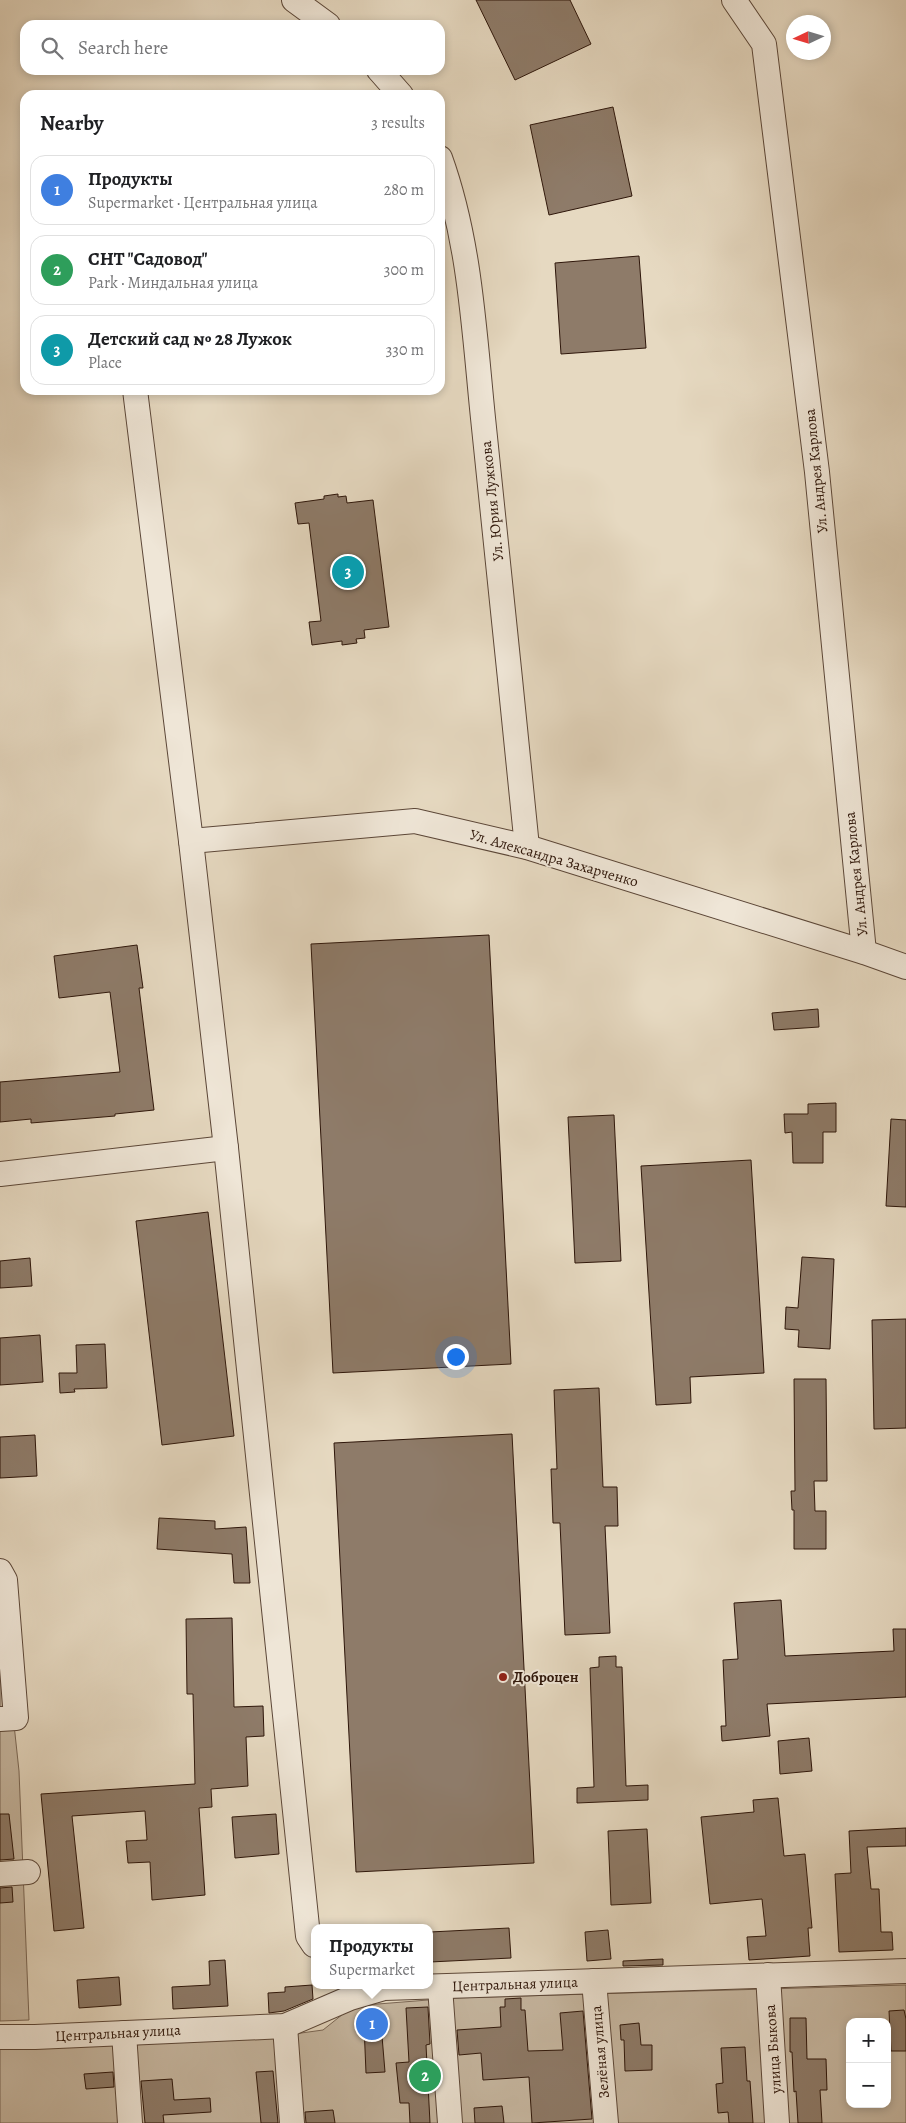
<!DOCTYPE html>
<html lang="en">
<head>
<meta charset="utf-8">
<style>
	body { margin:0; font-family:Alegreya,serif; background:#f2f2f2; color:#202124 }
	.controls { position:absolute; right:15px; bottom:15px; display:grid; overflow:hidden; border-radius:10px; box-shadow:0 2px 8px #0003 }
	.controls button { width:45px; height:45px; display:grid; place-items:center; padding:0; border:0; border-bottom:1px solid #e0e0e0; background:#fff; color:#202124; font:25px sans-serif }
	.compass { position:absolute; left:786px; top:15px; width:45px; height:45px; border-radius:50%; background:#fff; box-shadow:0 2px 8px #0003; rotate:266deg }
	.you { position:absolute; left:455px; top:1356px; width:18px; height:18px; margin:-12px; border:4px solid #fff; border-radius:50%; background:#1a73e8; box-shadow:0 0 0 8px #1a73e833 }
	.badge { display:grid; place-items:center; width:32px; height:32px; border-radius:50%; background:#2563eb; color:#fff; font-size:16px; font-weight:700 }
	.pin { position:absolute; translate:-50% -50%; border:2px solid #fff; box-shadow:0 1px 5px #0006 }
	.popup { position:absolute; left:311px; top:1924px; width:122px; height:65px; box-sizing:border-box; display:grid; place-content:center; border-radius:10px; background:#fff; filter:drop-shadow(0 1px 4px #0005); font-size:16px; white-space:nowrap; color:#757577 }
	.popup b { font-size:19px; color:#202124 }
	.popup::after { content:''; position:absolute; left:50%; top:100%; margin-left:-10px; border:10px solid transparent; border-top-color:#fff }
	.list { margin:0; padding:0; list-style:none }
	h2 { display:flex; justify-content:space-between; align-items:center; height:65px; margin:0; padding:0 20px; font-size:21px }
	h2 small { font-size:16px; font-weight:400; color:#757577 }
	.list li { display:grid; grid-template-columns:32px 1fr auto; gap:15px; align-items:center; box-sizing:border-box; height:70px; margin:0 10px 10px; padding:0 10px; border:1px solid #e0e0e0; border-radius:15px }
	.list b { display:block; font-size:19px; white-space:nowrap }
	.list p { margin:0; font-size:16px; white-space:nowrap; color:#757577 }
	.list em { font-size:16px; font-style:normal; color:#757577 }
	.icon { flex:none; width:28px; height:28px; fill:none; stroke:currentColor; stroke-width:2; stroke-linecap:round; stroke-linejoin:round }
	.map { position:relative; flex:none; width:906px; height:2123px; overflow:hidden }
	.search { position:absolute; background:#fff; box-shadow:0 2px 8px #0003; left:20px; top:20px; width:425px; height:55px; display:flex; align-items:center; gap:12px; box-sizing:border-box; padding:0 18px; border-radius:15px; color:#757577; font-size:19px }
	.panel { position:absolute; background:#fff; box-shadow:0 2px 8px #0003; left:20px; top:90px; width:425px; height:305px; border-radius:15px }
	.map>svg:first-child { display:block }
</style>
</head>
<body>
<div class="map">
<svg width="906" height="2123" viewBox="0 0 906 2123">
	<rect width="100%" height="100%" fill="#e6d9c1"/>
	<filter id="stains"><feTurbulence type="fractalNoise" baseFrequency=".004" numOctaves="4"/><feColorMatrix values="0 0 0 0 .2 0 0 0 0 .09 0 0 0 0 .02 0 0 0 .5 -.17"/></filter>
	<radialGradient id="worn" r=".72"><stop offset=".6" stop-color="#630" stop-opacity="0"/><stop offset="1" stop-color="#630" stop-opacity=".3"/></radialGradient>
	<!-- green -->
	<g fill="#c7b8a2" stroke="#7a6756" fill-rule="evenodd">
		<polygon points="0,1594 19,1771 29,2020 0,2021"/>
		<path d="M906,1985V2123H0V2047L132,2045L294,2034L323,2030L353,2006L453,1998ZM850,2022H887V2104H850Z"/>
	</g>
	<!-- building -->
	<g fill="#8e7b69" stroke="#2e160a">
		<polygon points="476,0 570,0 591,44 515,80"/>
		<polygon points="613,107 632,196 549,215 530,125"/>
		<polygon points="639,256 646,348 561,354 555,263"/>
		<polygon points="338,494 338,497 346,496 347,503 373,500 389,627 364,630 365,638 356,639 357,643 342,645 342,641 312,645 309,622 321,621 309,523 298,524 295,503 324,499 324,496"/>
		<polygon points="489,935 511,1364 333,1373 311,944"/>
		<polygon points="137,945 143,988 139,988 154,1110 115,1114 115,1116 31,1123 31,1119 0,1122 0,1082 120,1072 110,992 59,998 54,956"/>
		<polygon points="818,1009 819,1027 774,1030 772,1013"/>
		<polygon points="836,1103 836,1132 823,1132 823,1163 793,1163 792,1132 785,1133 784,1114 808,1114 808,1104"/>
		<polygon points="614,1115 621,1261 575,1263 568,1117"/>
		<polygon points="891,1119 906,1120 906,1207 886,1206"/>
		<polygon points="751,1160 764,1373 690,1377 691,1403 656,1405 641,1166"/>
		<polygon points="208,1212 234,1436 162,1445 136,1221"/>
		<polygon points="802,1257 834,1259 830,1349 798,1347 799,1330 785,1329 786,1307 798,1308"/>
		<polygon points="30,1258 32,1286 0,1288 0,1261"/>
		<polygon points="906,1319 906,1428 874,1429 872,1320"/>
		<polygon points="40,1335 43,1382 0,1385 0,1338"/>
		<polygon points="105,1344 107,1388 74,1389 75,1392 60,1393 59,1373 77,1373 76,1345"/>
		<polygon points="794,1379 826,1379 827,1481 814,1481 815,1511 826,1511 826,1549 794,1549 794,1510 792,1510 791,1491 795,1491"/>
		<polygon points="599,1388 603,1487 617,1487 618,1526 605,1526 610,1633 565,1635 560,1523 553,1523 551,1469 557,1469 554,1390"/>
		<polygon points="512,1434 534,1863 356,1872 334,1443"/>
		<polygon points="35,1435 37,1476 0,1478 0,1437"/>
		<polygon points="159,1518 215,1521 215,1529 246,1527 250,1583 234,1583 232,1554 157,1549"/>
		<polygon points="781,1600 785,1656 894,1651 893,1629 906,1629 906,1697 767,1704 770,1736 722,1741 721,1726 726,1726 723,1660 738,1659 734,1603"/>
		<polygon points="232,1618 234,1707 263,1706 264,1736 246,1737 248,1786 211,1789 212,1807 199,1808 205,1895 152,1900 150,1862 128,1863 126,1841 147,1840 145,1811 72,1816 84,1928 54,1931 41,1794 195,1784 193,1694 187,1694 186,1619"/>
		<polygon points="616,1656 616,1667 622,1667 626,1786 648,1785 648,1800 577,1803 577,1788 594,1787 590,1668 599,1667 599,1657"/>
		<polygon points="809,1738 812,1771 780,1774 778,1741"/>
		<polygon points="778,1798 784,1856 805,1854 812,1928 808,1928 810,1956 749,1960 747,1937 766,1936 762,1899 710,1904 701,1817 754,1812 753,1800"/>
		<polygon points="0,1814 9,1814 14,1859 0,1860"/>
		<polygon points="276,1814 279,1854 235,1858 232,1817"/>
		<polygon points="906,1828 906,1846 867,1847 871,1889 879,1889 881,1932 892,1932 893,1950 839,1952 835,1874 851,1873 849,1831"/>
		<polygon points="647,1829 651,1903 611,1905 608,1831"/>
		<polygon points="12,1887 13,1902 0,1903 0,1888"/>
		<polygon points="509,1928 511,1958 430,1962 430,1932"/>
		<polygon points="608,1930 611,1959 587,1961 585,1932"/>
		<polygon points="663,1959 663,1965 623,1966 623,1961"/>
		<polygon points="225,1960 228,2006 173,2009 172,1987 210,1985 209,1961"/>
		<polygon points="119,1977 121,2005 79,2008 77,1980"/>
		<polygon points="312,1985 313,1999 284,2011 269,2013 268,1993 285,1992 285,1987"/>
		<polygon points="521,1998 521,2010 525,2010 528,2051 563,2050 560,2013 583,2011 592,2119 532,2123 529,2077 483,2080 481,2053 459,2055 457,2030 501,2027 500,2007 505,2007 505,1999"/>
		<polygon points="428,2007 430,2044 426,2045 430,2123 410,2123 409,2103 400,2103 396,2063 409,2062 406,2008"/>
		<polygon points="904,2010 906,2019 906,2051 891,2051 889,2011"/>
		<polygon points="790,2018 806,2018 807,2059 826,2059 827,2090 820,2090 822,2123 798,2123 796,2091 794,2092 792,2052 790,2052"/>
		<polygon points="639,2023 641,2045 652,2045 652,2070 625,2071 624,2040 621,2040 620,2025"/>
		<polygon points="381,2024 385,2072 366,2073 364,2025"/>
		<polygon points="745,2047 747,2081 750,2081 753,2123 729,2123 728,2112 718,2113 716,2084 723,2083 721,2048"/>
		<polygon points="273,2071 278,2123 261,2123 256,2072"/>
		<polygon points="113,2072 114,2087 86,2089 84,2074"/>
		<polygon points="172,2079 174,2100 210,2098 211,2112 163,2115 164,2123 145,2123 141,2081"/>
		<polygon points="502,2106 504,2123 475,2123 474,2108"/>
		<polygon points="333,2110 335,2123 306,2123 305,2112"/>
	</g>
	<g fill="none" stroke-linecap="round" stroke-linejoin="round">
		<defs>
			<g id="minor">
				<polyline points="294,0 328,25"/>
				<polyline points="734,0 764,44 817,472 864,952"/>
				<polyline points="379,70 401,95"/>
				<path d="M440,158C470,241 474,330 483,418C499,561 512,704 527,847"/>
				<polyline points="135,390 191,841 226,1148 308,1936 314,1945"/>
				<polyline points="191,841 415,821 527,847 864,952 906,967"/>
				<polyline points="0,1174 226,1148"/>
				<polyline points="0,1571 5,1580 16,1718 0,1719"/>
				<polyline points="0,1874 28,1872"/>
				<polyline points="768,1975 777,2123"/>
				<polyline points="594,1981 606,2123"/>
				<polyline points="440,1987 450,2123"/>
				<polyline points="285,2026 292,2123"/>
				<polyline points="124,2033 130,2123"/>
				<polyline points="0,2037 35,2037 285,2026 350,1998 384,1988 906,1971"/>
			</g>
		</defs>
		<!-- minor casing -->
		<use href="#minor" stroke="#5c4738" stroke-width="26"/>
		<!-- minor -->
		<use href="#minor" stroke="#efe6d7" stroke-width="24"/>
	</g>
	<!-- markers -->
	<circle fill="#8f2418" stroke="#efe6d7" stroke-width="2" cx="503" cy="1677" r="5"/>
	<g text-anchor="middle" stroke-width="4" stroke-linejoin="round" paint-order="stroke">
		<!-- street labels -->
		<g font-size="15" fill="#2e160a" stroke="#efe6d7">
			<text transform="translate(816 471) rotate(-96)" y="5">Ул. Андрея Карлова</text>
			<text transform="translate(492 501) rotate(-96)" y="5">Ул. Юрия Лужкова</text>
			<text transform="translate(554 858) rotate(16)" y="5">Ул. Александра Захарченко</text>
			<text transform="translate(856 874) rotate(-96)" y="5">Ул. Андрея Карлова</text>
			<text transform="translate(515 1984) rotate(-2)" y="5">Центральная улица</text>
			<text transform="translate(118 2033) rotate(-3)" y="5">Центральная улица</text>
			<text transform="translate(773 2049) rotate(-94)" y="5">улица Быкова</text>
			<text transform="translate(600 2052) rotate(-95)" y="5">Зелёная улица</text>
		</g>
		<!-- poi labels -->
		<g font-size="15" font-weight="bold" fill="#2e160a" stroke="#efe6d7" text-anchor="start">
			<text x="513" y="1682">Доброцен</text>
		</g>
	</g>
	<rect width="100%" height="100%" filter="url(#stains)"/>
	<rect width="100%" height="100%" fill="url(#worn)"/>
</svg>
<div class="controls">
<button>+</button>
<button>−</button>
</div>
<svg class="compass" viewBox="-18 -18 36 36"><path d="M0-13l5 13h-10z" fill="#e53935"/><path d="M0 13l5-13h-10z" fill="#757577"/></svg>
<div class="you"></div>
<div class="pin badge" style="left:372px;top:2024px;background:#3f7fe0">1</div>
<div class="popup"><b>Продукты</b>Supermarket</div>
<div class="pin badge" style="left:425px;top:2076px;background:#2e9e5b">2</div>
<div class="pin badge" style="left:348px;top:572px;background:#0f9aa8">3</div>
<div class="search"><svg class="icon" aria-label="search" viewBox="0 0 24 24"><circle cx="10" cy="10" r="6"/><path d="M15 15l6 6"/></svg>Search here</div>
<section class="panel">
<h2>Nearby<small>3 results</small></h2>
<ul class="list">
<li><span class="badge" style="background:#3f7fe0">1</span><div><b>Продукты</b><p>Supermarket · Центральная улица</p></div><em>280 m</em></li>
<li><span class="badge" style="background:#2e9e5b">2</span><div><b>СНТ &quot;Садовод&quot;</b><p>Park · Миндальная улица</p></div><em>300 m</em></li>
<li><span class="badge" style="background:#0f9aa8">3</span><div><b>Детский сад № 28 Лужок</b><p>Place</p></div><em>330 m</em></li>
</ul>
</section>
</div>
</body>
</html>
